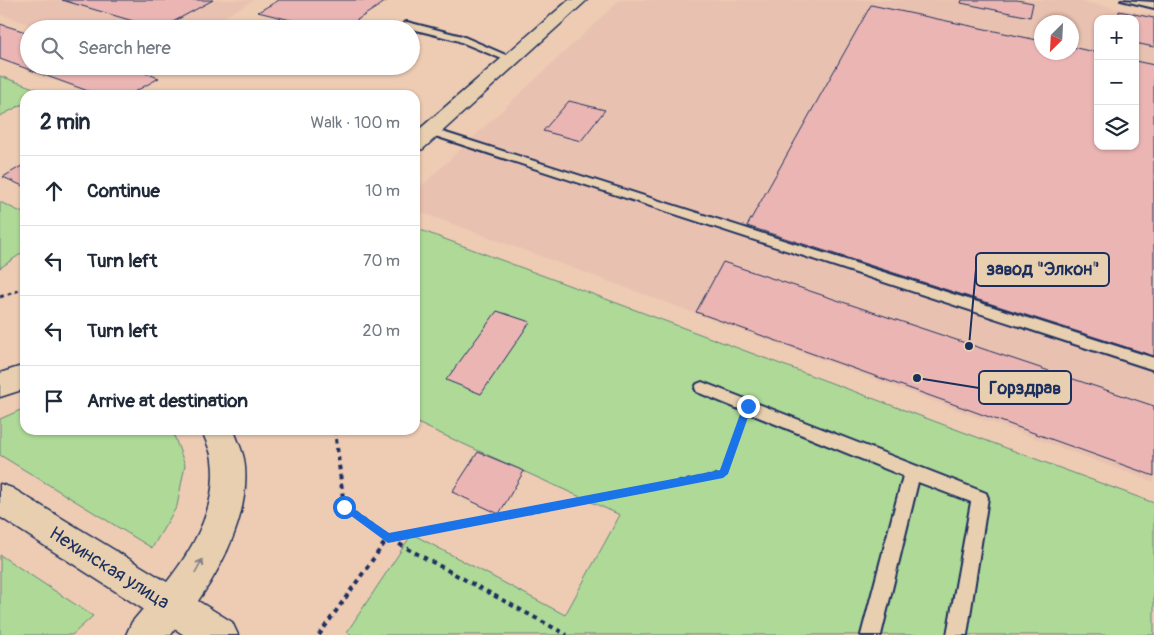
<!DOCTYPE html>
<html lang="en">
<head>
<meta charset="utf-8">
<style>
	body { margin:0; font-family:Pangolin,sans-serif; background:#f2f2f3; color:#1f2937 }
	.controls { position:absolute; right:15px; top:15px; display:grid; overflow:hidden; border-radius:10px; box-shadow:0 1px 4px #0004 }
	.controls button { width:45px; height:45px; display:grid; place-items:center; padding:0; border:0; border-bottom:1px solid #e0e1e3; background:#fff; color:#1f2937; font:25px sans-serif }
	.compass { position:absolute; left:1034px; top:15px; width:45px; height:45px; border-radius:50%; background:#fff; box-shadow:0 1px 4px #0004; rotate:204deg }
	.stop { position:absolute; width:15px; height:15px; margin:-11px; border:4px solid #1a73e8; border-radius:50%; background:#fff }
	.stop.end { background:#1a73e8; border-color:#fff; box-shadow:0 1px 5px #0008 }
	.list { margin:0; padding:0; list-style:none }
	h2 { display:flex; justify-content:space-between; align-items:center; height:65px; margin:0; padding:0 20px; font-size:21px }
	h2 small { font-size:16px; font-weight:400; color:#747a83 }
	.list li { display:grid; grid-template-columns:32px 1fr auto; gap:15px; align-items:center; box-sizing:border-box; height:70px; padding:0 20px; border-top:1px solid #e0e1e3 }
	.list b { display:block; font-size:19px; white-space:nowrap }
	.list em { font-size:16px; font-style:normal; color:#747a83 }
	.icon { flex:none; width:28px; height:28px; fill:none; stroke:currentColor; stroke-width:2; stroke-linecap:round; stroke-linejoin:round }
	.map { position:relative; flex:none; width:1154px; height:635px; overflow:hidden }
	.search { position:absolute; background:#fff; box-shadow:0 1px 4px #0004; left:20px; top:20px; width:400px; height:55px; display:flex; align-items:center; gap:12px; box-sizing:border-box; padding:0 18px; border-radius:28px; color:#747a83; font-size:19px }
	.panel { position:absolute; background:#fff; box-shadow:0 1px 4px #0004; left:20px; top:90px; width:400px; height:345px; border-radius:15px }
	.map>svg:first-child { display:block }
</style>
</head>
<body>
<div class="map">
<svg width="1154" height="635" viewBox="0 0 1154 635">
	<rect width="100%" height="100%" fill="#eecbb3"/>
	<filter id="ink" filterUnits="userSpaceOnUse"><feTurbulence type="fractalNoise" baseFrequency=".02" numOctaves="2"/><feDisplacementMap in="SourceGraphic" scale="10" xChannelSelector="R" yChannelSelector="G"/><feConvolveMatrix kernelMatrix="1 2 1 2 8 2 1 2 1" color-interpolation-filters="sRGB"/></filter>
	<g filter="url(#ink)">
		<!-- built -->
		<g fill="#e9c1b1" fill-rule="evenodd">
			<polygon points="0,0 254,0 203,29 42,29 0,14"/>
			<path d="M620,0H1072L1154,15V482L415,210V192ZM1098,19H1135V146H1098ZM1042,22H1072V52H1042Z"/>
		</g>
		<!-- green -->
		<g fill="#aed997" stroke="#64847a">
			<polygon points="0,76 45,92 40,95 25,95 25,103 0,116"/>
			<polygon points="0,202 25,214 25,251 0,268"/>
			<polygon points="415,228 1154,503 1154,635 352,635 347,632 412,534 565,615 620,515 415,422"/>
			<polygon points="25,408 25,430 172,430 185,465 177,506 152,548 0,455 0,419"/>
			<polygon points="0,555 93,616 72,635 0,635"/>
		</g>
		<!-- building -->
		<g fill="#ebb5b4" stroke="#1b2f5e">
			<polygon points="62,0 213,0 160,29"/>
			<polygon points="279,0 388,0 343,29 327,29 258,12"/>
			<polygon points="962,0 1017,0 1033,3 1030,17 961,3"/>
			<polygon points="871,5 1042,41 1042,52 1072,52 1072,47 1098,53 1098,146 1135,146 1135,61 1154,65 1154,356 747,226"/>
			<polygon points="1119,11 1154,18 1154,47 1135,43 1135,19 1119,19"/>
			<polygon points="0,24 29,33 29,66 126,66 159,78 129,95 99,95 0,59"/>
			<polygon points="569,101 605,110 581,141 543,131"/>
			<polygon points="25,164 25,187 3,177"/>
			<polygon points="723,262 1154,406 1154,476 696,312"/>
			<polygon points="497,311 530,322 481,394 446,380"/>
			<polygon points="478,452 524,471 499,514 452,492"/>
		</g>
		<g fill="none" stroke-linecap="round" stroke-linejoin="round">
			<defs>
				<g id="lane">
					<polygon points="1121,0 1154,2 1154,8"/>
					<polygon points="407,22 462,36 515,59 507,61 456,40 404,27 404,23"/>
					<polygon points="430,128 1154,358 1154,370 426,133 425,131"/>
					<polygon points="702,382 986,493 988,498 967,635 947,635 971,502 918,482 881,635 861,635 903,476 697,392 695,388 697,384"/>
				</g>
				<polygon id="street" points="569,0 587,0 423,149 415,151 415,133"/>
				<g id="primary">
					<polygon points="25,365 25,389 0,397 0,373"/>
					<path d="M202,430H234C237,440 242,449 244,459C252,507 225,563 198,601L232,622L238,635H184L175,629L171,635H126L132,622L143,609L0,517V484L12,488L167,582C194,548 218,505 212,460C211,450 205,440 202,430Z"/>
				</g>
			</defs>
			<!-- lane casing -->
			<use href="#lane" stroke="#1b2f5e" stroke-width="4"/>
			<!-- street casing -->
			<use href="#street" stroke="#1b2f5e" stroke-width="3"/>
			<!-- primary casing -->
			<use href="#primary" stroke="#1b2f5e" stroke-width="3"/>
			<!-- path-far1 -->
			<polyline stroke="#1b2f5e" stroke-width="3" stroke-dasharray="4 4" stroke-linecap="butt" points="0,297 25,288"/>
			<!-- path -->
			<g stroke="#1b2f5e" stroke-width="4" stroke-dasharray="4.5 4.5" stroke-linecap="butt">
				<polyline points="335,430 344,507 388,538 567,635"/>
				<polyline points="319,635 388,538 723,474 741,425"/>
			</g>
			<!-- lane -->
			<use href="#lane" fill="#e8cfb0" fill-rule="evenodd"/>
			<!-- street -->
			<use href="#street" fill="#e8cfb0" fill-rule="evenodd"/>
			<!-- primary -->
			<use href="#primary" fill="#e8cfb0" fill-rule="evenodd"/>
		</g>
		<!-- one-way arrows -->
		<defs><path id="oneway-shaft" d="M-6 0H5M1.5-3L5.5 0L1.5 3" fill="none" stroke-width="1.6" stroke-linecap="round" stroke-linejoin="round" transform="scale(1.25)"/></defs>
		<use stroke="#827f87" href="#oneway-shaft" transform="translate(199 566) rotate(-61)"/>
	</g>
	<!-- route -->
	<polygon fill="#1a73e8" points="748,402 752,406 728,474 723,478 388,543 339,507 344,503 347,504 389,533 720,470 743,406"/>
	<g text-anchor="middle" stroke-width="4.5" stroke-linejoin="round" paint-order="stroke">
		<!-- near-street labels -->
		<g font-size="19" fill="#1b2f5e" stroke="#e8cfb0">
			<text transform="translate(110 567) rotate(32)" y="7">Нехинская улица</text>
		</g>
	</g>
	<!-- callouts -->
	<path fill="none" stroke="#1b2f5e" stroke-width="2" d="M969 346L976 269M917 378L979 388"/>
	<g fill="#1b2f5e" stroke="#e8cfb0" stroke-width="2">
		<circle cx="969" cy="346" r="5"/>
		<circle cx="917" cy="378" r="5"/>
	</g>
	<g fill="#e8cfb0" stroke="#1b2f5e" stroke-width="2">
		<rect x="976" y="253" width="133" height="33" rx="5"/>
		<rect x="979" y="371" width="92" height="33" rx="5"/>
	</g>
	<g font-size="18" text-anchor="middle" font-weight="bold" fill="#1b2f5e">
		<text x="1043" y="275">завод "Элкон"</text>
		<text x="1025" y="394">Горздрав</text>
	</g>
</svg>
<div class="controls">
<button>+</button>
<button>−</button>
<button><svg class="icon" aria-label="layers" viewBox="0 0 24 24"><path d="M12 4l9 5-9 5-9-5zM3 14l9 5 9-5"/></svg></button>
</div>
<svg class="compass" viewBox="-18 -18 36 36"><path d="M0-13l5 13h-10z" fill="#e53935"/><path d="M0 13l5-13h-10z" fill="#747a83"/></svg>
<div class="stop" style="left:344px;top:507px"></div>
<div class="stop end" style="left:748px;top:406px"></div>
<div class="search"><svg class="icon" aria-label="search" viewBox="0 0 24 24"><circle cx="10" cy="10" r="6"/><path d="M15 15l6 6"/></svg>Search here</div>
<section class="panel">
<h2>2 min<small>Walk · 100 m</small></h2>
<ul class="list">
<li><svg class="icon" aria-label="ahead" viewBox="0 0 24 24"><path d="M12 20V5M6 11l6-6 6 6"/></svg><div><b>Continue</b></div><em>10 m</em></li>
<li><svg class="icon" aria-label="left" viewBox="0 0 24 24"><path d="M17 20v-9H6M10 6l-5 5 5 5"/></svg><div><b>Turn left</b></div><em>70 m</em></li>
<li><svg class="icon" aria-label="left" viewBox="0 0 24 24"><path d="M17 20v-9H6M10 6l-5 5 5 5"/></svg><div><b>Turn left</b></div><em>20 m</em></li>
<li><svg class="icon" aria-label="arrive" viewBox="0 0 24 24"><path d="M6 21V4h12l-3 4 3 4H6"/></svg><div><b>Arrive at destination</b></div></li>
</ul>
</section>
</div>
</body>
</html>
